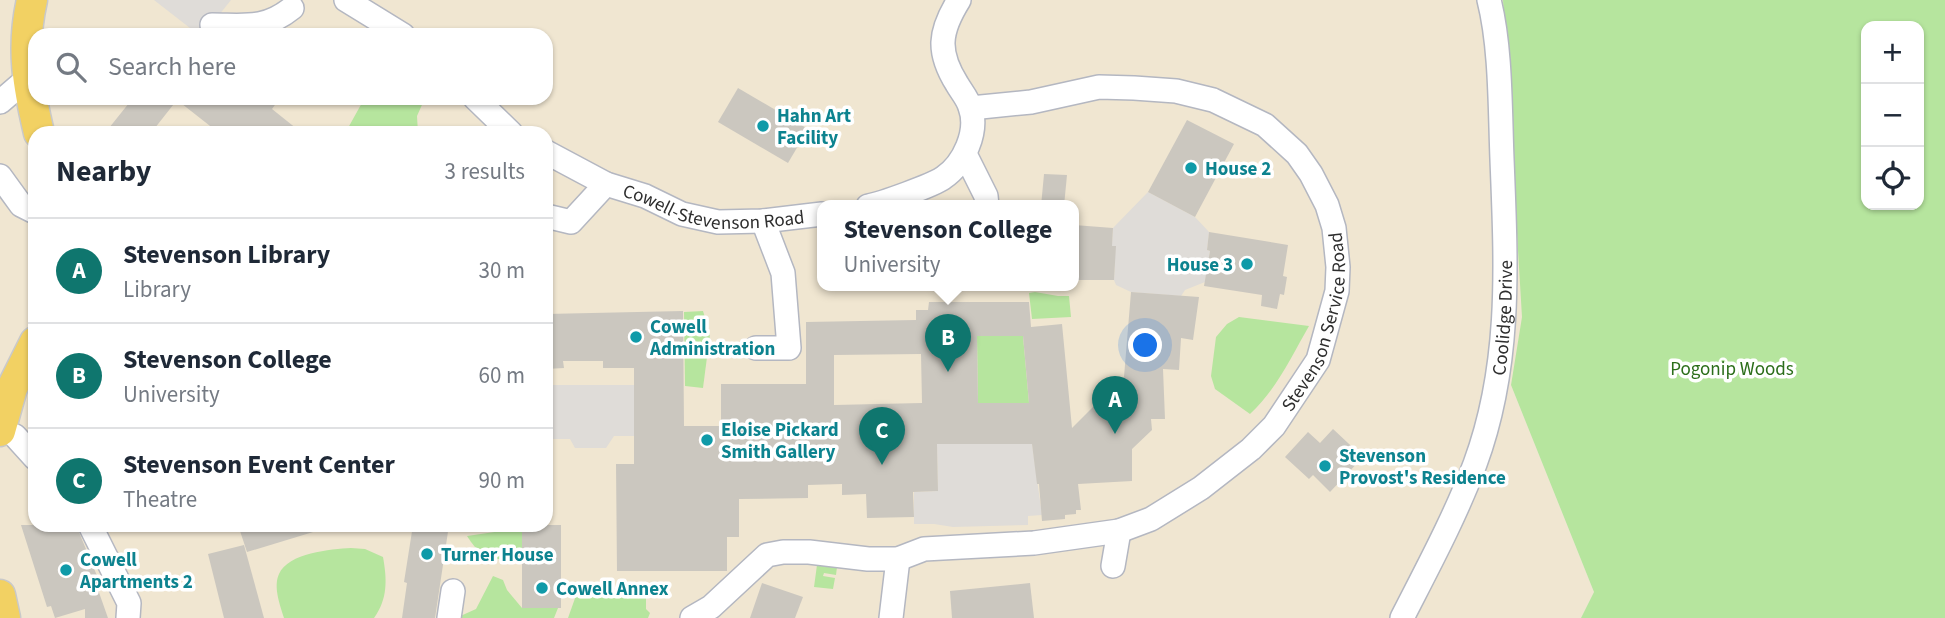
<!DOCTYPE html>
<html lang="en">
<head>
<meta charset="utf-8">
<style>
	body { margin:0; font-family:"Source Sans 3",sans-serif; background:#f2f2f3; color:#1f2937 }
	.controls { position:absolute; right:21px; top:21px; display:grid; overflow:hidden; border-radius:14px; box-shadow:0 2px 5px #0004 }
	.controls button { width:63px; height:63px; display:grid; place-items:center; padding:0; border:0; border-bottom:2px solid #e0e1e3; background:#fff; color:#1f2937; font:35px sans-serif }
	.you { position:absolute; left:1146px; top:346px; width:24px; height:24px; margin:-18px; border:5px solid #fff; border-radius:50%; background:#1a73e8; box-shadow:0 0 0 10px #1a73e833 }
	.badge { display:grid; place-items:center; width:46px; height:46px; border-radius:50%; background:#0f766e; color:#fff; font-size:23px; font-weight:700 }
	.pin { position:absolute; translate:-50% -58px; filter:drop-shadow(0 2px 4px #0008) }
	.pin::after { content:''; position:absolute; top:37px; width:24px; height:21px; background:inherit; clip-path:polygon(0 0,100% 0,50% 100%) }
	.popup { position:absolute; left:817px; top:200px; width:262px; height:91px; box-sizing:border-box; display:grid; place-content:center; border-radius:14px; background:#fff; filter:drop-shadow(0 2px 5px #0005); font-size:23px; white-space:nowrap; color:#747a83 }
	.popup b { font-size:26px; color:#1f2937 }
	.popup::after { content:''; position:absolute; left:50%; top:100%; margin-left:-14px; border:14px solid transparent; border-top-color:#fff }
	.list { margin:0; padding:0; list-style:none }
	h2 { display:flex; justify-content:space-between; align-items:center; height:91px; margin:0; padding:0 28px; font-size:30px }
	h2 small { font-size:23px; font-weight:400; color:#747a83 }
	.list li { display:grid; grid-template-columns:46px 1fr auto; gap:21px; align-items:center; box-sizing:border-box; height:105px; padding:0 28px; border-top:2px solid #e0e1e3 }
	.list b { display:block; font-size:26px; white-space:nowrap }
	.list p { margin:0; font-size:23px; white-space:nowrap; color:#747a83 }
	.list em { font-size:23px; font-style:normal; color:#747a83 }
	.icon { flex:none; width:38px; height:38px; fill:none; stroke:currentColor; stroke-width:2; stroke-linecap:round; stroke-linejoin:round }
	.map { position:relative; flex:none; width:1945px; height:618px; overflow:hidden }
	.search { position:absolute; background:#fff; box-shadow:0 2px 5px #0004; left:28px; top:28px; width:525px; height:77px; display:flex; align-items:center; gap:18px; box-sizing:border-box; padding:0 24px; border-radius:21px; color:#747a83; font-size:26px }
	.panel { position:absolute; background:#fff; box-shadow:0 2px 5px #0004; left:28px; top:126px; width:525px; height:406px; border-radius:21px }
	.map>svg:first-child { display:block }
</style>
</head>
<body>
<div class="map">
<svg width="1945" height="618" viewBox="0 0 1945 618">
	<rect width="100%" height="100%" fill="#efe9e1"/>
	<!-- education -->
	<path fill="#f0e6d1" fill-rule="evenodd" d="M0,0H1577L1511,385L1594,592L1581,618H0ZM35,35H546V98H35ZM35,133H546V525H35ZM822,206H1074V286H822Z"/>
	<!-- green -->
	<g fill="#b6e59e" fill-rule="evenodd">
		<path d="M1503,0H1945V618H1581L1594,592L1511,385L1522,317ZM1866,26H1919V205H1866Z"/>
		<polygon points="367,98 425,98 417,116 418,133 339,133 348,128 363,101"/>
		<polygon points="1035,292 1058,296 1069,296 1071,317 1032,319 1029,293"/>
		<polygon points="703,311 710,334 703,388 685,386 684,312"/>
		<path d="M1239,317L1309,326C1291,357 1277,389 1250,414L1215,389L1211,376L1216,337L1227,324Z"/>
		<polygon points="977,336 1023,336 1029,403 978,403"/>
		<path d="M522,528V552C495,564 484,562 467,536Z"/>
		<path d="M351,548L365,549L383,557C387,579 388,599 374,618H284C280,605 273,587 279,574C288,553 331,549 351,548Z"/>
		<polygon points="817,565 837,567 836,575 824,573 823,576 835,578 833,589 814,587"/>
		<polygon points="493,576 503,580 507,590 522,608 558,608 554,618 456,618 476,609"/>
		<polygon points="579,587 638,589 646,597 646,609 650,613 648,618 568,618"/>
	</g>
	<!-- plaza -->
	<g fill="#dfdcd8">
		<polygon points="154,0 231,0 203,35 199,35"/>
		<polygon points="1148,192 1195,217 1209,232 1207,250 1210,251 1205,282 1185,290 1181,296 1131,292 1116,285 1114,280 1115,260 1111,260 1113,228"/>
		<polygon points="546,385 634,385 634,436 614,436 606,448 575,448 570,439 546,439"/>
		<polygon points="922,422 1032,444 1042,515 1028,516 1028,525 953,527 934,524 914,524 914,492 938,491 937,445"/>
	</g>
	<!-- building -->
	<g fill="#cbc7bf" fill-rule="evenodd">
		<polygon points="738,88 808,129 788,163 718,122"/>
		<polygon points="133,98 280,98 272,109 302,133 219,133 177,100 151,133 105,133"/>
		<polygon points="1187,120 1234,144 1195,217 1148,192"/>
		<polygon points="1044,174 1067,175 1064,206 1041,206"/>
		<polygon points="1074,225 1113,228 1112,246 1116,246 1114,280 1074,280"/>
		<polygon points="1209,232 1288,245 1283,276 1287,277 1284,295 1280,294 1277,309 1261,306 1262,295 1204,286 1210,251 1207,250"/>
		<path d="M1131,292L1199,297L1193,340L1181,338L1179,370L1163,369L1165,419H1151L1152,430L1132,449V481L1078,484L1081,510H1076V514L1065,515V519L1042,521L1039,484H1037L1032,444H937L938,491L913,492L914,517L867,518L866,494L842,495V484L808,485V498L739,499V537H727V571H617L616,464H634V368H603V361H563L564,368L546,369V314L683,311L684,426H721V384H806V322L916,320V310H928L929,302H1029L1031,327L1062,324L1072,428L1107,393L1123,389ZM977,336H1023L1029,403H978ZM921,354L922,403L834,405V355Z"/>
		<polygon points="1333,429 1363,457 1330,492 1313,475 1309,479 1285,457 1308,432 1320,443"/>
		<polygon points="21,525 76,525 100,583 96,584 108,618 85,618 85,609 55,618 51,606 47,607"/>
		<polygon points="238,525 322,525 323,529 247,552"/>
		<polygon points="413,525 449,525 435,618 402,618 407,583 404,582"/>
		<rect x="522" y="525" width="39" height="83"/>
		<polygon points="244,545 264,618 224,618 208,554"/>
		<polygon points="762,583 803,597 795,618 750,618"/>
		<polygon points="1030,583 1034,618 952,618 950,591"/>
	</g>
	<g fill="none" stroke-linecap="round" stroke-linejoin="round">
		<defs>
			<g id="minor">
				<polyline points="346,0 403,35"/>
				<path d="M212,25C244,25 265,30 292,8"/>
				<polyline points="475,98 511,133"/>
				<polyline points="0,102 27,79"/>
				<path id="s1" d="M546,152L606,184L645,196L682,214L718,222L763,221L822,214"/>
				<polyline points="965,154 986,196 987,206"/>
				<polyline points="0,176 21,205 35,212"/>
				<path d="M868,206C881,204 933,185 943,178C964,164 979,131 970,107C968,99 961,91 957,84C937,52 939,32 959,0"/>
				<polyline points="546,216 571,222 606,184"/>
				<polyline points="756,348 789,348 783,273 763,221"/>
				<polyline points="15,436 35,458"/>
				<polyline points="90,525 129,603 128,618"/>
				<polyline points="1113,566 1119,531"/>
				<polyline points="449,618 453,591"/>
				<path id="s2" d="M692,618L711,607L767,555L783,552H809L868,559H898L924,549L1034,543L1119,531L1151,519L1201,488L1251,449L1274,426L1318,360L1337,291L1338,267L1334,228L1327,205L1311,174L1297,154L1265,125L1213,100L1176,91L1134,88L1099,87L1031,102L971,108"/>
				<polyline points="891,618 898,559"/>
				<path id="s3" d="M1402,618C1428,567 1455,517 1475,464C1512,364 1506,263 1502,159C1500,110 1501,47 1489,0"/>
			</g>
			<g id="major">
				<path d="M32,0C21,48 28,86 39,133"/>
				<polyline points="0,431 12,388 35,342"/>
				<polyline points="0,595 5,618"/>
			</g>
		</defs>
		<!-- minor casing -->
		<use href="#minor" stroke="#b4b7c1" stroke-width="26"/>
		<!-- major casing -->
		<use href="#major" stroke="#c9c9c9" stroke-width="33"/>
		<!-- minor -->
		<use href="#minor" stroke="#fff" stroke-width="23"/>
		<!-- major -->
		<use href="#major" stroke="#f2d163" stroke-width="30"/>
	</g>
	<!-- markers -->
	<g fill="#0f9aa8" stroke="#fff" stroke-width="2.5">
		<circle cx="763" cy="126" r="7"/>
		<circle cx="1191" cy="168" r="7"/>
		<circle cx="1247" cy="264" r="7"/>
		<circle cx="636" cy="337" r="7"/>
		<circle cx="707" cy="440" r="7"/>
		<circle cx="1325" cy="466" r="7"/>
		<circle cx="427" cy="554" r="7"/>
		<circle cx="66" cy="570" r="7"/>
		<circle cx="542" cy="588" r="7"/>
	</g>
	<g text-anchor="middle" stroke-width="7" stroke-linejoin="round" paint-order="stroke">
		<!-- culture labels -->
		<g font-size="19" font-weight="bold" fill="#0d838f" stroke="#fff" text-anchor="start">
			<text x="777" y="122">Hahn Art<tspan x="777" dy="22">Facility</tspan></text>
			<text x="1205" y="175">House 2</text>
			<text x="1233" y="271" text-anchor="end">House 3</text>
			<text x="650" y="333">Cowell<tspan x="650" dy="22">Administration</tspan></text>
			<text x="721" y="436">Eloise Pickard<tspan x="721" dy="22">Smith Gallery</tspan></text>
			<text x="1339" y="462">Stevenson<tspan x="1339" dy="22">Provost's Residence</tspan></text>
			<text x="441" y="561">Turner House</text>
			<text x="80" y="566">Cowell<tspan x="80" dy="22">Apartments 2</tspan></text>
			<text x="556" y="595">Cowell Annex</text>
		</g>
		<!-- street labels -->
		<g font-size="19" fill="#2e2e2e" stroke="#fff">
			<text dy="7" stroke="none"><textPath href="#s1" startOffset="180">Cowell-Stevenson Road</textPath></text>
			<text dy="7" stroke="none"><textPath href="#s3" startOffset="320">Coolidge Drive</textPath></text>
			<text dy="7" stroke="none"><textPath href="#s2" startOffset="758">Stevenson Service Road</textPath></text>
		</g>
		<!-- park labels -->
		<g font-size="19" fill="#2c6e1b" stroke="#fff">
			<text x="1732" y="375">Pogonip Woods</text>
		</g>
	</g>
</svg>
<div class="controls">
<button>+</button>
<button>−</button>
<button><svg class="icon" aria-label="locate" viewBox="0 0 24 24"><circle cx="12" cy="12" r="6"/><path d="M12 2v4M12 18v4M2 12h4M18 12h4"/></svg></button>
</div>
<div class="you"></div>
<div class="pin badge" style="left:1115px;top:434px">A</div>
<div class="pin badge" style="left:948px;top:372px">B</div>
<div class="popup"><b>Stevenson College</b>University</div>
<div class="pin badge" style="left:882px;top:465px">C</div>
<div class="search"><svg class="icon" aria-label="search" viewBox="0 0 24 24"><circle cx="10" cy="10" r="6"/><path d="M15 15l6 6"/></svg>Search here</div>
<section class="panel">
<h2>Nearby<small>3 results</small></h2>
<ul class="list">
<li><span class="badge">A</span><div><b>Stevenson Library</b><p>Library</p></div><em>30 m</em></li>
<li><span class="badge">B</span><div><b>Stevenson College</b><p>University</p></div><em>60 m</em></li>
<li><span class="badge">C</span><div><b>Stevenson Event Center</b><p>Theatre</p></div><em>90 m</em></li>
</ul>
</section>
</div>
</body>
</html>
